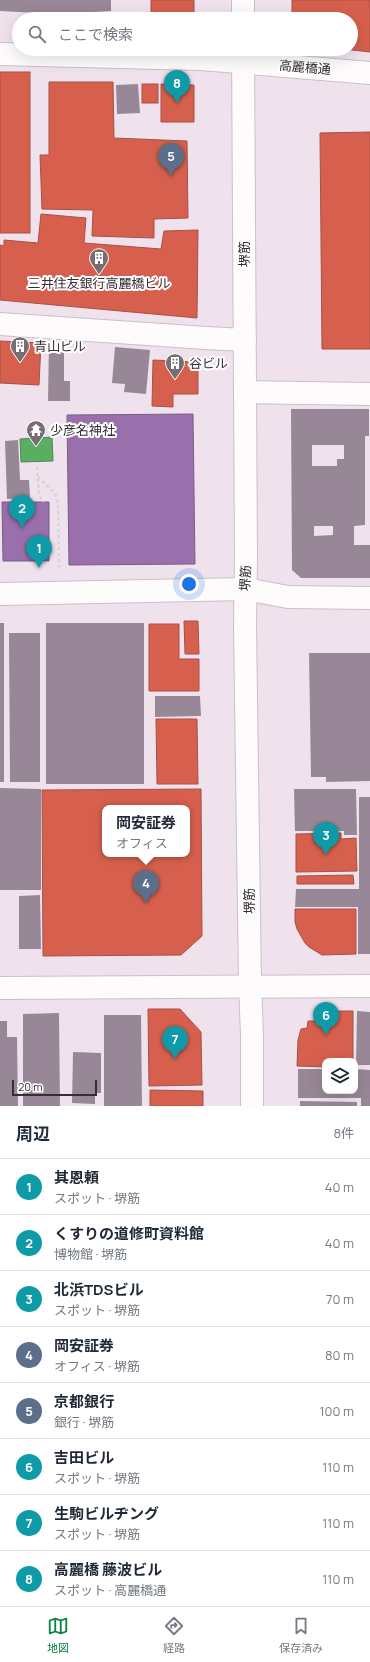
<!DOCTYPE html>
<html lang="ja">
<head>
<meta charset="utf-8">
<style>
	body { margin:0; font-family:Manrope,"Noto Sans JP",sans-serif; background:#f6f6f7; color:#1f2937 }
	.controls { position:absolute; right:12px; bottom:12px; display:grid; overflow:hidden; border-radius:8px; box-shadow:0 4px 16px #0002 }
	.controls button { width:36px; height:36px; display:grid; place-items:center; padding:0; border:0; border-bottom:1px solid #e0e1e3; background:#fff; color:#1f2937; font:20px sans-serif }
	.scale { position:absolute; left:12px; bottom:10px; width:85px; box-sizing:border-box; padding-left:4px; border:2px solid #362e35; border-top:0; font-size:11px; line-height:14px; white-space:nowrap; color:#362e35; -webkit-text-stroke:3px #fff; paint-order:stroke }
	.you { position:absolute; left:189px; top:584px; width:14px; height:14px; margin:-10px; border:3px solid #fff; border-radius:50%; background:#1a73e8; box-shadow:0 0 0 6px #1a73e833 }
	.badge { display:grid; place-items:center; width:26px; height:26px; border-radius:50%; background:#0b8043; color:#fff; font-size:13px; font-weight:700 }
	.pin { position:absolute; translate:-50% -33px; filter:drop-shadow(0 1px 2px #0008) }
	.pin::after { content:''; position:absolute; top:21px; width:14px; height:12px; background:inherit; clip-path:polygon(0 0,100% 0,50% 100%) }
	.popup { position:absolute; left:102px; top:805px; width:88px; height:52px; box-sizing:border-box; display:grid; place-content:center; border-radius:8px; background:#fff; filter:drop-shadow(0 1px 3px #0005); font-size:13px; white-space:nowrap; color:#747a83 }
	.popup b { font-size:15px; color:#1f2937 }
	.popup::after { content:''; position:absolute; left:50%; top:100%; margin-left:-8px; border:8px solid transparent; border-top-color:#fff }
	.list { margin:0; padding:0; list-style:none }
	h2 { display:flex; justify-content:space-between; align-items:center; height:52px; margin:0; padding:0 16px; font-size:17px }
	h2 small { font-size:13px; font-weight:400; color:#747a83 }
	.list li { display:grid; grid-template-columns:26px 1fr auto; gap:12px; align-items:center; box-sizing:border-box; height:56px; padding:0 16px; border-top:1px solid #e0e1e3 }
	.list b { display:block; font-size:15px; white-space:nowrap }
	.list p { margin:0; font-size:13px; white-space:nowrap; color:#747a83 }
	.list em { font-size:13px; font-style:normal; color:#747a83 }
	.icon { flex:none; width:22px; height:22px; fill:none; stroke:currentColor; stroke-width:2; stroke-linecap:round; stroke-linejoin:round }
	.map { position:relative; flex:none; width:370px; height:1106px; overflow:hidden }
	.search { position:absolute; background:#fff; box-shadow:0 4px 16px #0002; left:12px; right:12px; top:12px; height:44px; display:flex; align-items:center; gap:10px; box-sizing:border-box; padding:0 14px; border-radius:22px; color:#747a83; font-size:15px }
	.sheet { height:500px; background:#fff }
	nav { display:flex; justify-content:space-around; align-items:center; box-sizing:border-box; height:56px; border-top:1px solid #e0e1e3; background:#fff; font-size:11px; color:#747a83 }
	nav a { display:grid; justify-items:center; gap:2px }
	nav .on { color:#0b8043 }
	.map>svg:first-child { display:block }
</style>
</head>
<body>
<div class="map">
<svg width="370" height="1106" viewBox="0 0 370 1106">
	<rect width="100%" height="100%" fill="#efe2ed"/>
	<!-- shops -->
	<g fill="#d6604d" stroke="#a65146" fill-rule="evenodd">
		<rect x="151" y="0" width="43" height="19"/>
		<polygon points="292,0 370,0 370,52 344,49 351,49 351,19 292,19"/>
		<rect x="0" y="72" width="30" height="161"/>
		<polygon points="49,82 113,82 114,138 187,141 188,218 154,219 154,238 92,236 93,210 42,209 40,155 49,155"/>
		<rect x="142" y="84" width="16" height="19"/>
		<polygon points="161,84 194,85 194,122 161,122"/>
		<polygon points="370,132 370,349 322,349 320,133"/>
		<polygon points="41,214 86,218 84,243 161,249 164,231 198,230 197,318 0,300 0,245 4,246 4,240 38,243"/>
		<polygon points="0,341 41,343 39,385 0,383"/>
		<polygon points="153,360 192,362 198,367 198,394 173,394 173,407 152,406"/>
		<polygon points="184,621 198,621 199,654 185,654"/>
		<polygon points="149,624 179,624 179,659 199,659 199,691 149,691"/>
		<polygon points="156,719 197,719 198,784 157,784"/>
		<path d="M201,789L202,936L181,955L43,956L42,790ZM105,808H187V854H105Z"/>
		<polygon points="341,833 341,839 356,838 357,871 296,872 296,834"/>
		<polygon points="353,875 354,884 297,884 297,876"/>
		<polygon points="295,909 356,909 356,954 322,955 309,947 305,943 297,929 295,922"/>
		<polygon points="148,1009 180,1009 201,1032 202,1085 149,1086"/>
		<polygon points="315,1011 353,1011 353,1061 325,1061 325,1067 297,1066 298,1040 301,1029 307,1028 308,1021 315,1021"/>
		<polygon points="150,1090 203,1091 203,1106 150,1106"/>
	</g>
	<!-- offices -->
	<g fill="#9970ab" stroke="#7b5c88">
		<polygon points="193,414 195,564 69,565 67,415"/>
		<polygon points="2,502 49,502 49,561 3,561"/>
	</g>
	<!-- public -->
	<polygon fill="#5aae61" stroke="#4f8854" points="52,437 53,461 21,462 20,439"/>
	<!-- building -->
	<g fill="#988796" fill-rule="evenodd">
		<polygon points="0,0 111,0 111,11 58,14 0,11"/>
		<polygon points="138,84 140,113 117,114 116,85"/>
		<polygon points="49,343 64,343 64,381 70,381 70,401 48,401"/>
		<polygon points="115,347 150,350 146,394 124,392 125,384 112,383"/>
		<path d="M291,409H369V436H365V525L354,526V545H370V578H301L292,570ZM312,445H344V459H337V466H312ZM314,526H333V535L314,536Z"/>
		<polygon points="18,440 20,480 29,480 30,498 7,499 5,441"/>
		<rect x="0" y="623" width="4" height="159"/>
		<rect x="46" y="623" width="98" height="161"/>
		<polygon points="9,633 40,633 40,782 10,782"/>
		<polygon points="309,653 370,653 370,781 326,782 326,777 311,777"/>
		<polygon points="155,696 200,696 201,716 155,717"/>
		<polygon points="0,788 41,789 41,890 0,890"/>
		<polygon points="294,789 356,789 357,835 344,835 344,831 295,831"/>
		<polygon points="359,797 370,797 370,954 358,954 358,907 295,907 296,889 359,889"/>
		<polygon points="40,895 41,949 19,949 19,896"/>
		<polygon points="357,1011 370,1012 370,1065 356,1065"/>
		<polygon points="59,1013 60,1106 23,1106 23,1014"/>
		<polygon points="104,1015 141,1015 142,1106 104,1106"/>
		<polygon points="0,1021 7,1021 7,1037 17,1037 18,1106 0,1106"/>
		<polygon points="73,1052 101,1053 101,1093 95,1093 95,1104 72,1103"/>
		<polygon points="298,1069 325,1069 325,1091 355,1091 355,1069 370,1070 370,1106 361,1106 361,1098 298,1098"/>
		<polygon points="300,1101 357,1102 357,1106 300,1106"/>
	</g>
	<g fill="none" stroke-linecap="round" stroke-linejoin="round">
		<defs>
			<g id="minor">
				<polyline points="0,54 201,59 370,73"/>
				<polyline points="0,324 206,338 245,340"/>
				<polyline points="245,392 370,394"/>
				<polyline points="0,594 245,589 288,597 370,598"/>
				<polyline points="0,988 370,986"/>
			</g>
			<g id="secondary">
				<polyline points="243,19 243,0"/>
				<polyline points="243,49 246,557 245,625 250,985 252,1034 252,1106"/>
			</g>
		</defs>
		<!-- minor casing -->
		<use href="#minor" stroke="#cac0c9" stroke-width="24"/>
		<!-- secondary casing -->
		<use href="#secondary" stroke="#cac0c9" stroke-width="24"/>
		<!-- path -->
		<g stroke="#d6d3d6" stroke-width="2.5" stroke-dasharray="3 3" stroke-linecap="butt">
			<polyline points="37,467 39,496 44,502"/>
			<polyline points="38,477 55,493 58,502 59,567"/>
			<polyline points="45,561 45,567"/>
		</g>
		<!-- minor -->
		<use href="#minor" stroke="#fdfbfc" stroke-width="22"/>
		<!-- secondary -->
		<use href="#secondary" stroke="#fdfbfc" stroke-width="22"/>
	</g>
	<!-- icons -->
	<defs>
		<symbol id="building-pin" viewBox="-11 -11 22 30"><path d="M0 17L-7.5 6A9.5 9.5 0 1 1 7.5 6Z" fill="#776d75" stroke="#fff"/><path d="M-4-6H4V6H1V3H-1V6H-4ZM-2.5-4.3h1.7v1.8h-1.7ZM.8-4.3h1.7v1.8H.8ZM-2.5-1h1.7V.8h-1.7ZM.8-1h1.7V.8H.8Z" fill="#fff"/></symbol>
		<symbol id="temple-pin" viewBox="-11 -11 22 30"><path d="M0 17L-7.5 6A9.5 9.5 0 1 1 7.5 6Z" fill="#776d75" stroke="#fff"/><path d="M0-6L5-2H3V0L6.5 2.5H4V6H1.5V3h-3V6H-4V2.5H-6.5L-3 0V-2H-5Z" fill="#fff"/></symbol>
	</defs>
	<g fill-rule="evenodd">
		<use href="#building-pin" x="88" y="247" width="22" height="30"/>
		<use href="#building-pin" x="9" y="335" width="22" height="30"/>
		<use href="#building-pin" x="164" y="352" width="22" height="30"/>
		<use href="#temple-pin" x="25" y="419" width="22" height="30"/>
	</g>
	<g text-anchor="middle" stroke-width="4" stroke-linejoin="round" paint-order="stroke">
		<!-- street labels -->
		<g font-size="13" fill="#362e35" stroke="#fff">
			<text transform="translate(305 67) rotate(5)" y="5">高麗橋通</text>
			<text transform="translate(244 254) rotate(-90)" y="5">堺筋</text>
			<text transform="translate(245 578) rotate(-88)" y="5">堺筋</text>
			<text transform="translate(249 901) rotate(-91)" y="5">堺筋</text>
		</g>
		<!-- poi labels -->
		<g font-size="13" fill="#362e35" stroke="#fff" text-anchor="start">
			<text x="99" y="288" text-anchor="middle">三井住友銀行高麗橋ビル</text>
			<text x="34" y="351">青山ビル</text>
			<text x="189" y="368">谷ビル</text>
			<text x="50" y="435">少彦名神社</text>
		</g>
	</g>
</svg>
<div class="controls">
<button><svg class="icon" aria-label="layers" viewBox="0 0 24 24"><path d="M12 4l9 5-9 5-9-5zM3 14l9 5 9-5"/></svg></button>
</div>
<div class="scale">20 m</div>
<div class="you"></div>
<div class="pin badge" style="left:39px;top:568px;background:#0f9aa8">1</div>
<div class="pin badge" style="left:22px;top:528px;background:#0f9aa8">2</div>
<div class="pin badge" style="left:326px;top:855px;background:#0f9aa8">3</div>
<div class="pin badge" style="left:146px;top:903px;background:#5c6f8a">4</div>
<div class="popup"><b>岡安証券</b>オフィス</div>
<div class="pin badge" style="left:171px;top:176px;background:#5c6f8a">5</div>
<div class="pin badge" style="left:326px;top:1035px;background:#0f9aa8">6</div>
<div class="pin badge" style="left:175px;top:1059px;background:#0f9aa8">7</div>
<div class="pin badge" style="left:177px;top:103px;background:#0f9aa8">8</div>
<div class="search"><svg class="icon" aria-label="search" viewBox="0 0 24 24"><circle cx="10" cy="10" r="6"/><path d="M15 15l6 6"/></svg>ここで検索</div>
</div>
<section class="sheet">
<h2>周辺<small>8件</small></h2>
<ul class="list">
<li><span class="badge" style="background:#0f9aa8">1</span><div><b>其恩頼</b><p>スポット · 堺筋</p></div><em>40 m</em></li>
<li><span class="badge" style="background:#0f9aa8">2</span><div><b>くすりの道修町資料館</b><p>博物館 · 堺筋</p></div><em>40 m</em></li>
<li><span class="badge" style="background:#0f9aa8">3</span><div><b>北浜TDSビル</b><p>スポット · 堺筋</p></div><em>70 m</em></li>
<li><span class="badge" style="background:#5c6f8a">4</span><div><b>岡安証券</b><p>オフィス · 堺筋</p></div><em>80 m</em></li>
<li><span class="badge" style="background:#5c6f8a">5</span><div><b>京都銀行</b><p>銀行 · 堺筋</p></div><em>100 m</em></li>
<li><span class="badge" style="background:#0f9aa8">6</span><div><b>吉田ビル</b><p>スポット · 堺筋</p></div><em>110 m</em></li>
<li><span class="badge" style="background:#0f9aa8">7</span><div><b>生駒ビルヂング</b><p>スポット · 堺筋</p></div><em>110 m</em></li>
<li><span class="badge" style="background:#0f9aa8">8</span><div><b>高麗橋 藤波ビル</b><p>スポット · 高麗橋通</p></div><em>110 m</em></li>
</ul>
</section>
<nav>
<a class="on"><svg class="icon" aria-label="map" viewBox="0 0 24 24"><path d="M3 6l6-2 6 2 6-2v14l-6 2-6-2-6 2zM9 4v14M15 6v14"/></svg>地図</a>
<a><svg class="icon" aria-label="directions" viewBox="0 0 24 24"><path d="M12 3l9 9-9 9-9-9zM9 14v-3h6M13 9l2 2-2 2"/></svg>経路</a>
<a><svg class="icon" aria-label="saved" viewBox="0 0 24 24"><path d="M7 4h10v16l-5-4-5 4z"/></svg>保存済み</a>
</nav>
</body>
</html>
